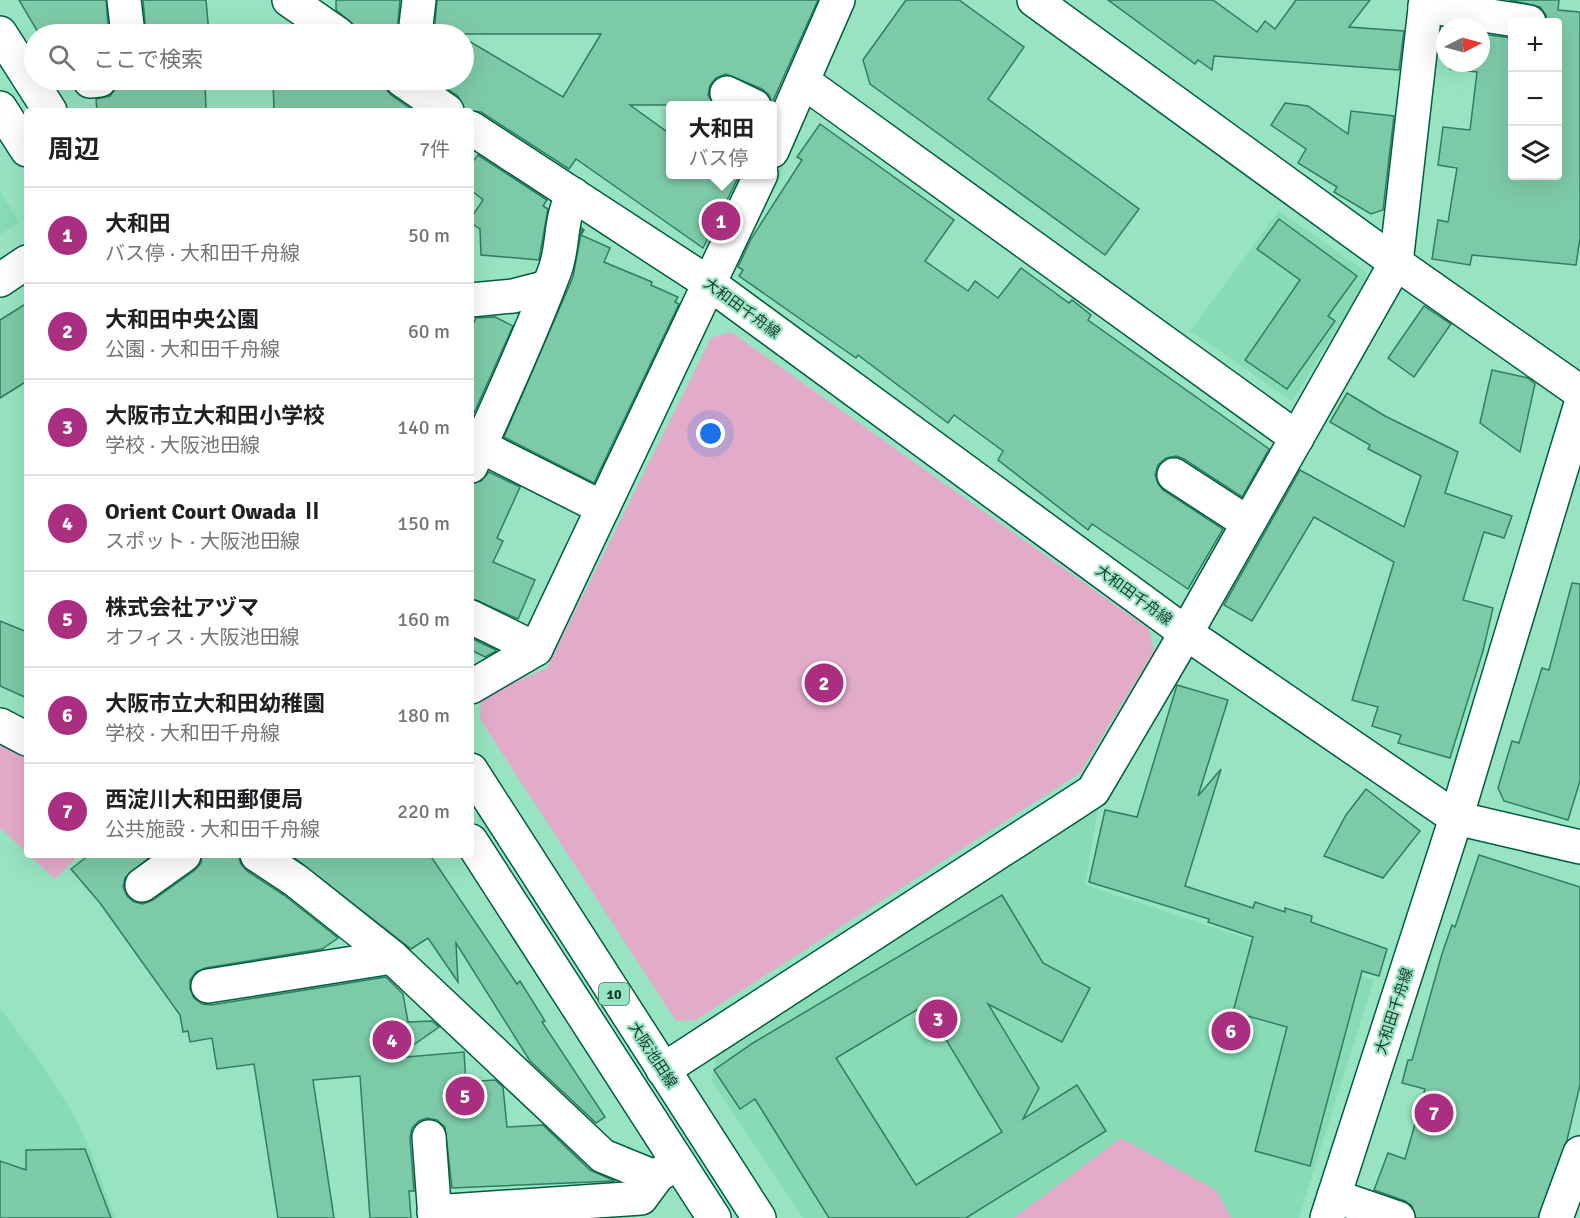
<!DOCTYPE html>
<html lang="ja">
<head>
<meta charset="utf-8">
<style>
	body { margin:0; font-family:Signika,"Noto Sans JP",sans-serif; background:#f6f6f6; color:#202124 }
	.controls { position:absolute; right:18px; top:18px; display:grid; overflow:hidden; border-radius:6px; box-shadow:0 6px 24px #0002 }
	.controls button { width:54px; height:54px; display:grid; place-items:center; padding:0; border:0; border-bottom:2px solid #e0e0e0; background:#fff; color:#202124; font:30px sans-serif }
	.compass { position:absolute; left:1436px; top:18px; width:54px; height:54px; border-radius:50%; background:#fff; box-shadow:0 6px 24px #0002; rotate:84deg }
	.you { position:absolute; left:711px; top:434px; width:21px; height:21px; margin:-15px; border:4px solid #fff; border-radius:50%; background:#1a73e8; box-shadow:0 0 0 9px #1a73e833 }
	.badge { display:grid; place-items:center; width:39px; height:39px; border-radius:50%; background:#ab2f81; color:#fff; font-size:20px; font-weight:700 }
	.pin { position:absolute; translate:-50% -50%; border:3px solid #fff; box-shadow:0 2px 6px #0006 }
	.popup { position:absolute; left:666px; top:101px; width:111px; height:78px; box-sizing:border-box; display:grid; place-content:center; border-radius:6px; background:#fff; filter:drop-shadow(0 2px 4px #0005); font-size:20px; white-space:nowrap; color:#757577 }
	.popup b { font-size:22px; color:#202124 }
	.popup::after { content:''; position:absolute; left:50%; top:100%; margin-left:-12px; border:12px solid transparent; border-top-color:#fff }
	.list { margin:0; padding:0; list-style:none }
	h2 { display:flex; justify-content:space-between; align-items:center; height:78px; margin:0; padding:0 24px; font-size:26px }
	h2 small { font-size:20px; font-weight:400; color:#757577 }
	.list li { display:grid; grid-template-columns:39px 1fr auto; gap:18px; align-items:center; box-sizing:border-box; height:96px; padding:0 24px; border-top:2px solid #e0e0e0 }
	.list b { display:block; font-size:22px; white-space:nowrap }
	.list p { margin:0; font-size:20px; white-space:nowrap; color:#757577 }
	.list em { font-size:20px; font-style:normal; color:#757577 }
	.icon { flex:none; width:33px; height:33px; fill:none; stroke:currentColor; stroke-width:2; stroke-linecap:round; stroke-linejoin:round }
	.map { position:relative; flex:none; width:1580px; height:1218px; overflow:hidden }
	.search { position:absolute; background:#fff; box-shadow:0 6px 24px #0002; left:24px; top:24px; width:450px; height:66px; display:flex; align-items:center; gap:15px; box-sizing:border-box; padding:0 21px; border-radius:33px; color:#757577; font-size:22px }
	.panel { position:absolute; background:#fff; box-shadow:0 6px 24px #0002; left:24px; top:108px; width:450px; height:750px; border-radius:6px }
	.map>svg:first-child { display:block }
</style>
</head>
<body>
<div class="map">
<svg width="1580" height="1218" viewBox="0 0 1580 1218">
	<rect width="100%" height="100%" fill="#98e4c2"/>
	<!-- built -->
	<g fill="#87dcb6">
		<polygon points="0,191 19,222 0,235"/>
		<polygon points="1279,211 1365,271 1367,281 1292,401 1190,331"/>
		<polygon points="1099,803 1085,885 1374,980 1305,1198 1284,1187 1305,1199 1299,1218 803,1218 711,1080 717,1053"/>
		<polygon points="0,1008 43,1066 72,1112 91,1152 115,1218 0,1218"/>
	</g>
	<!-- green -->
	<g fill="#e3abca">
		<polygon points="731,332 1149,629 1154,651 1080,773 696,1020 676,1021 480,719 481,698 547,668 711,338"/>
		<polygon points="0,743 27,758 27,853 0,828"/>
		<polygon points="29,855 79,855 55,879"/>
		<polygon points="1121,1138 1216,1190 1231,1218 1014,1218"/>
	</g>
	<!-- building -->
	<g fill="#7dcaa8" stroke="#307d5f" stroke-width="1.5" fill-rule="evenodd">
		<polygon points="19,0 106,0 109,34 39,34"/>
		<polygon points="143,0 206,0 209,34 146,34"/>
		<polygon points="336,0 400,0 397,34 357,34 355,26 336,10"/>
		<polygon points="437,0 818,0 772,103 769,95 762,89 726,74 716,78 710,85 708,95 714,105 630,105 670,134 670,174 740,174 703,248 576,159 569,169 481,112 465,111 458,96 434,80 464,80 464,38 563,97 601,34 434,34"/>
		<polygon points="906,0 959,0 1024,47 988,99 1139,209 1105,255 870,84 863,60"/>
		<polygon points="1108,0 1213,0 1257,32 1265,21 1275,29 1296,0 1370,0 1349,27 1404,31 1399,70 1214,56 1212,70 1198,60 1195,64"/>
		<polygon points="1509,0 1559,0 1558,10 1580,12 1580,238 1576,265 1472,255 1470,265 1432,259 1438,220 1448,222 1457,168 1438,165 1443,127 1470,130 1477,72 1450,69 1450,63 1481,63 1481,34 1512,38 1512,176 1557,176 1557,22 1547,22 1546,15 1540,7"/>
		<polygon points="163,80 205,80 206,111 97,111 96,99 110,96 118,85"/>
		<polygon points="273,80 379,80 391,95 414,111 274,111"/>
		<polygon points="1285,103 1308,106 1348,134 1351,111 1394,116 1383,210 1371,214 1334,192 1337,187 1298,163 1306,149 1271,125"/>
		<polygon points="820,124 954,220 925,261 968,291 975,281 998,298 1021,268 1069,303 1072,300 1091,315 1088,320 1269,449 1242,497 1184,459 1176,456 1166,458 1158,465 1155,475 1158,484 1163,490 1223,529 1188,589 1092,524 1088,530 998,460 1003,451 954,415 948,423 858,355 856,358 739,276 743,270 738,267 751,239 802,160 797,157"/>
		<polygon points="478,155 547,200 543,206 548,209 539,260 481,255 480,229 471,223 471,218 483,200 471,190 471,164"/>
		<polygon points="1279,219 1357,276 1328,316 1335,321 1287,389 1245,360 1300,280 1257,249"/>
		<polygon points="582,228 584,230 581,235 610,248 604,262 652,282 651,285 678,297 675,302 679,304 594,483 504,437 573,277"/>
		<polygon points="27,303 27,381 0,398 0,320"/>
		<polygon points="1424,306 1451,324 1414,377 1388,358"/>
		<polygon points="495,317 513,326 471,420 471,329 476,318"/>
		<polygon points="1492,370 1528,378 1535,384 1520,452 1480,423"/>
		<polygon points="1347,393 1385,416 1458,452 1445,493 1512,516 1504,538 1484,532 1463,600 1493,608 1483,651 1450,758 1398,743 1401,735 1372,726 1378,707 1352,700 1394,562 1314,517 1252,621 1224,605 1300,470 1404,527 1421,476 1368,449 1370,445 1330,422"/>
		<polygon points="489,472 520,487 497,538 503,541 493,562 535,580 518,619 471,598 471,484 481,481"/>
		<polygon points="1572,583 1580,584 1580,781 1568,820 1504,801 1498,788 1512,741 1519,743 1542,668 1549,670"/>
		<polygon points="0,621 27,632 27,698 0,686"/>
		<polygon points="471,638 496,650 496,651 485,657 471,650"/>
		<polygon points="1177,685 1228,700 1198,796 1221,769 1185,886 1253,908 1255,902 1285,912 1285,908 1312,916 1311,922 1387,949 1379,976 1362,971 1310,1166 1255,1151 1287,1027 1233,1012 1253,937 1208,922 1209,919 1089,882 1105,810 1137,817"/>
		<polygon points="1366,789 1420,831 1383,878 1324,856 1346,815"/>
		<polygon points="89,855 152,855 125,878 123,887 127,896 134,902 143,904 153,900 195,870 201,863 202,855 238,855 241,864 247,871 284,895 338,938 322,949 205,968 196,972 190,980 190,989 194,998 202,1004 211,1005 386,977 403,994 408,1022 432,1021 439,1027 395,1058 464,1052 466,1082 495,1080 503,1087 507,1127 543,1125 590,1170 615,1181 452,1188 445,1127 437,1120 427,1118 419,1121 412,1128 410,1138 414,1191 409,1191 411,1218 370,1218 360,1076 313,1080 334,1218 278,1218 254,1064 217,1069 212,1038 190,1042 188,1031 183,1032 180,1015 100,903 71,869"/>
		<polygon points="291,855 430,855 517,984 520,981 545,1021 542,1022 605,1117 596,1123 530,1061 456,943 458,982 428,938 411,949"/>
		<polygon points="1479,855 1580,887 1580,1085 1567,1140 1538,1218 1416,1218 1412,1206 1405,1201 1374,1190 1388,1153 1405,1159 1425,1089 1402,1083 1408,1060 1412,1060 1442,954 1452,925 1455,927"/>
		<path d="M1002,895L1043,963L1090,988L1062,1042L988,1004L1039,1088L1023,1119L1077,1085L1106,1131L966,1218H829L755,1099L740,1109L714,1070L753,1043ZM925,1005L1002,1132L916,1185L836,1058Z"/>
		<polygon points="85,1149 111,1218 0,1218 0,1161 26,1170 26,1150"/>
	</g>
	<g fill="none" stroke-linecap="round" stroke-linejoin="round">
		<defs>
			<g id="minor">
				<polyline points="124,0 128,34"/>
				<polyline points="1034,0 1396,263 1580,392"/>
				<polyline points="1425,6 1529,22"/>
				<polyline points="415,34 419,0"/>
				<polyline points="90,81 100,80"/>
				<polyline points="804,82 1297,438"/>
				<polyline points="727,93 754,106"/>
				<polyline points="772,151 838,0"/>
				<polyline points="0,280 27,262"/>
				<polyline points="471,300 513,296 548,287"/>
				<polyline points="1580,407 1456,818 1580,847"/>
				<polyline points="480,446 603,508"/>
				<path d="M471,466C500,401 530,337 555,270C564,245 559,222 573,194"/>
				<polyline points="1174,475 1248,523"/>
				<polyline points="471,617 536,649"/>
				<polyline points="471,687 536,649 761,174"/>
				<polyline points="0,725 27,739"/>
				<polyline points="257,855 295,880 392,957 603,1156 652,1176 658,1175 678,1163"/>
				<polyline points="142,885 184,855"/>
				<polyline points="208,986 392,957"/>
				<polyline points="663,1070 1093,791 1186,633 1396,263 1426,0"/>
				<polyline points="429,1137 435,1218"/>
				<polyline points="1334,1196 1398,1218"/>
				<polyline points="434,1212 641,1198 658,1175"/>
				<polyline points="1556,1218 1580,1153"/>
			</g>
			<g id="major">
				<polyline points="289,0 338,34"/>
				<polyline points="0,33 50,111"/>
				<polyline points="402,80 447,111"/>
				<polyline points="0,108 27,150"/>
				<polyline points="471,128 710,284 1186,633 1456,818 1327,1218"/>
				<polyline points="471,770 759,1218"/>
				<polyline points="471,841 714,1218"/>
			</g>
		</defs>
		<!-- minor casing -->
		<use href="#minor" stroke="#005d41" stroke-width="36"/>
		<!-- major casing -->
		<use href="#major" stroke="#005d41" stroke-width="36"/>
		<!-- minor -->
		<use href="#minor" stroke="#fff" stroke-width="33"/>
		<!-- major -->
		<use href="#major" stroke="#fff" stroke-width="33"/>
	</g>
	<g text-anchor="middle" stroke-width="4.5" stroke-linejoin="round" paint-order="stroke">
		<!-- shield labels -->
		<rect fill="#98e4c2" stroke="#3e6b58" stroke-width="1.5" x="599" y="983" width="30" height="22" rx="4.5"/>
		<g font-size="14" font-weight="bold" fill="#17372a">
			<text x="614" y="999">10</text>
		</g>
		<!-- street labels -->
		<g font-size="15" fill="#17372a" stroke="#98e4c2">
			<text transform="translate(742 308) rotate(36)" y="5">大和田千舟線</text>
			<text transform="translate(1134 595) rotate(36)" y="5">大和田千舟線</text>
			<text transform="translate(1394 1011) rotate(-72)" y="5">大和田千舟線</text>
			<text transform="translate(653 1055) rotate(57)" y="5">大阪池田線</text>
		</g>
	</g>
</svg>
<div class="controls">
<button>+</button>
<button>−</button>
<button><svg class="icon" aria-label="layers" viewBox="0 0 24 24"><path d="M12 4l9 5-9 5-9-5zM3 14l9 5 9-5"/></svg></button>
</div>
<svg class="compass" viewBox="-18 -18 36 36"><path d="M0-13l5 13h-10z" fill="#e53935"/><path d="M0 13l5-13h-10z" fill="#757577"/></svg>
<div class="you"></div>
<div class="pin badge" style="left:721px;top:221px">1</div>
<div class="popup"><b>大和田</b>バス停</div>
<div class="pin badge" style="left:824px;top:683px">2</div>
<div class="pin badge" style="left:938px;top:1019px">3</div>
<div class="pin badge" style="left:392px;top:1040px">4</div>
<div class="pin badge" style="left:465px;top:1096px">5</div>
<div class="pin badge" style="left:1231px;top:1031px">6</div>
<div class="pin badge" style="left:1434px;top:1113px">7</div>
<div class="search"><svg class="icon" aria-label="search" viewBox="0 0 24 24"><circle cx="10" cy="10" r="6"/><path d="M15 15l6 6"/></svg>ここで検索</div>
<section class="panel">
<h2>周辺<small>7件</small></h2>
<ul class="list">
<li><span class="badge">1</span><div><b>大和田</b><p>バス停 · 大和田千舟線</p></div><em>50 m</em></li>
<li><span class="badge">2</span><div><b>大和田中央公園</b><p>公園 · 大和田千舟線</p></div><em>60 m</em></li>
<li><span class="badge">3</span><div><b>大阪市立大和田小学校</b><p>学校 · 大阪池田線</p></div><em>140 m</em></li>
<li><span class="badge">4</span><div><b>Orient Court Owada Ⅱ</b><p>スポット · 大阪池田線</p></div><em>150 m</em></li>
<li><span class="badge">5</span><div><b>株式会社アヅマ</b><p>オフィス · 大阪池田線</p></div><em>160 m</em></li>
<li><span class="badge">6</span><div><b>大阪市立大和田幼稚園</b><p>学校 · 大和田千舟線</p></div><em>180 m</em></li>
<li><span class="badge">7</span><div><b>西淀川大和田郵便局</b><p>公共施設 · 大和田千舟線</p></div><em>220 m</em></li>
</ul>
</section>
</div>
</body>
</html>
